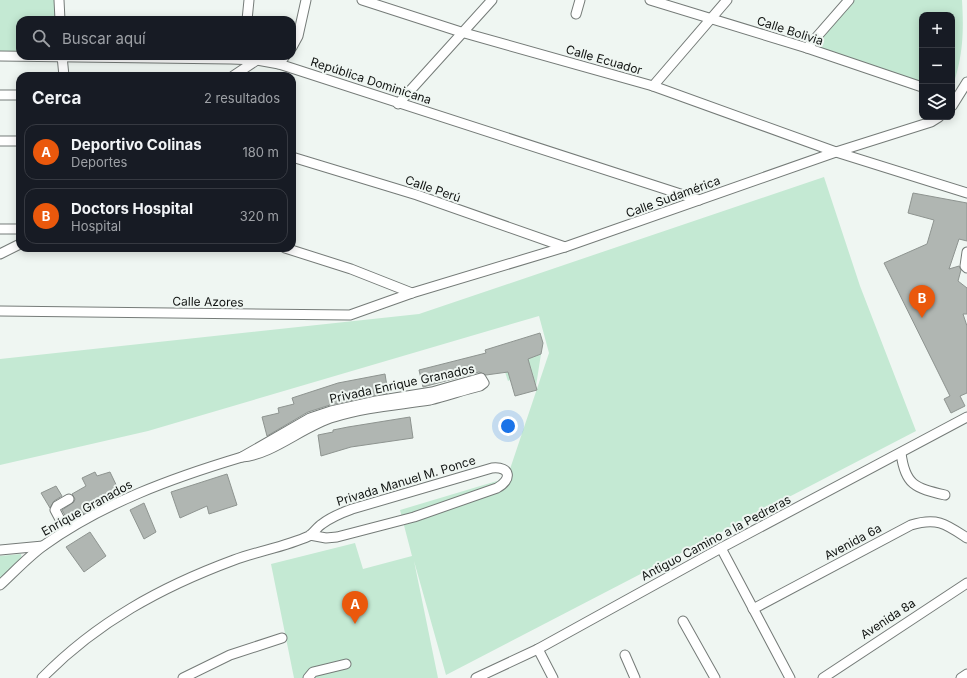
<!DOCTYPE html>
<html lang="es">
<head>
<meta charset="utf-8">
<style>
	body { margin:0; font-family:Inter,sans-serif; background:#20242c; color:#f1f3f6 }
	.controls { position:absolute; right:12px; top:12px; display:grid; overflow:hidden; border-radius:8px; box-shadow:0 2px 10px #0003 }
	.controls button { width:36px; height:36px; display:grid; place-items:center; padding:0; border:0; border-bottom:1px solid #363941; background:#171b24; color:#f1f3f6; font:20px sans-serif }
	.you { position:absolute; left:508px; top:426px; width:14px; height:14px; margin:-10px; border:3px solid #fff; border-radius:50%; background:#1a73e8; box-shadow:0 0 0 6px #1a73e833 }
	.badge { display:grid; place-items:center; width:26px; height:26px; border-radius:50%; background:#ea580c; color:#fff; font-size:13px; font-weight:700 }
	.pin { position:absolute; translate:-50% -33px; filter:drop-shadow(0 1px 2px #0008) }
	.pin::after { content:''; position:absolute; top:21px; width:14px; height:12px; background:inherit; clip-path:polygon(0 0,100% 0,50% 100%) }
	.list { margin:0; padding:0; list-style:none }
	h2 { display:flex; justify-content:space-between; align-items:center; height:52px; margin:0; padding:0 16px; font-size:17px }
	h2 small { font-size:13px; font-weight:400; color:#9ea1a6 }
	.list li { display:grid; grid-template-columns:26px 1fr auto; gap:12px; align-items:center; box-sizing:border-box; height:56px; margin:0 8px 8px; padding:0 8px; border:1px solid #363941; border-radius:12px }
	.list b { display:block; font-size:15px; white-space:nowrap }
	.list p { margin:0; font-size:13px; white-space:nowrap; color:#9ea1a6 }
	.list em { font-size:13px; font-style:normal; color:#9ea1a6 }
	.icon { flex:none; width:22px; height:22px; fill:none; stroke:currentColor; stroke-width:2; stroke-linecap:round; stroke-linejoin:round }
	.map { position:relative; flex:none; width:967px; height:678px; overflow:hidden }
	.search { position:absolute; background:#171b24; box-shadow:0 2px 10px #0003; left:16px; top:16px; width:280px; height:44px; display:flex; align-items:center; gap:10px; box-sizing:border-box; padding:0 14px; border-radius:12px; color:#9ea1a6; font-size:15px }
	.panel { position:absolute; background:#171b24; box-shadow:0 2px 10px #0003; left:16px; top:72px; width:280px; height:180px; border-radius:12px }
	.map>svg:first-child { display:block }
</style>
</head>
<body>
<div class="map">
<svg width="967" height="678" viewBox="0 0 967 678">
	<rect width="100%" height="100%" fill="#eff6f2"/>
	<!-- green -->
	<g fill="#c4e9d3">
		<polygon points="0,0 55,0 57,20 20,20 20,51 0,51"/>
		<path d="M853,0H962C964,33 963,55 953,86L952,15H922V83L815,46L817,41Z"/>
		<polygon points="824,177 860,286 916,431 446,675 414,561 438,678 294,678 271,564 355,543 363,569 412,556 400,510 507,478 549,353 539,316 148,431 0,465 0,359 419,314"/>
		<polygon points="541,354 536,386 531,370 510,377 510,380 508,381 503,366"/>
		<polygon points="21,554 22,559 0,580 0,556"/>
	</g>
	<!-- building -->
	<g fill="#b0b6b2" stroke="#8e9490">
		<polygon points="913,193 967,203 967,241 959,239 949,269 959,266 961,270 958,281 967,288 967,314 963,314 967,326 967,393 960,396 965,406 951,413 944,399 950,396 884,263 927,244 934,220 908,213"/>
		<polygon points="540,333 543,343 541,354 528,359 537,390 515,396 508,372 486,375 479,372 423,387 419,370 486,353 485,350"/>
		<polygon points="385,374 388,393 330,405 308,412 267,436 262,417 279,413 278,408 294,404 292,398 338,383"/>
		<polygon points="410,417 413,438 351,447 321,456 318,435 333,432 333,430 348,427"/>
		<polygon points="95,472 97,476 110,472 121,495 97,505 76,518 67,519 62,510 74,502 75,499 72,494 86,486 82,478"/>
		<polygon points="227,474 237,505 209,514 207,506 180,518 171,492"/>
		<polygon points="56,486 62,496 54,501 50,508 41,493"/>
		<polygon points="144,503 156,532 144,539 130,510"/>
		<polygon points="90,532 106,556 84,572 66,547"/>
	</g>
	<g fill="none" stroke-linecap="round" stroke-linejoin="round">
		<defs>
			<g id="minor">
				<polyline points="59,0 60,20"/>
				<polyline points="362,0 461,32 653,86 836,152 967,193"/>
				<polyline points="650,0 807,48 922,87"/>
				<polyline points="576,14 580,0"/>
				<polyline points="247,20 249,0"/>
				<polyline points="292,47 298,36 306,0"/>
				<polyline points="807,48 849,0"/>
				<polyline points="0,56 231,59 257,60 279,64 699,200"/>
				<polyline points="62,56 64,76"/>
				<polyline points="279,64 285,56"/>
				<polyline points="233,76 257,60 256,58"/>
				<polyline points="653,86 727,0"/>
				<polyline points="0,95 20,95"/>
				<polyline points="398,104 492,0"/>
				<polyline points="952,106 967,82"/>
				<polyline points="0,141 20,141"/>
				<polyline points="292,157 417,195 565,247"/>
				<polyline points="0,229 20,229"/>
				<polyline points="285,248 351,269 412,293"/>
				<polyline points="967,252 965,266 967,268"/>
				<polyline points="0,254 20,244"/>
				<polyline points="0,311 350,315 412,293 565,247 836,152 931,122 939,117"/>
				<path d="M481,378L484,383L480,386C463,390 447,396 430,400C398,405 365,407 334,417C303,426 272,455 242,457L310,418L331,411L376,401L432,392Z"/>
				<path d="M901,453C905,485 915,488 945,495"/>
				<polyline points="69,499 57,506 55,510 64,527 74,523"/>
				<polyline points="721,548 790,678"/>
				<polyline points="0,550 43,546"/>
				<path d="M0,585C14,572 28,557 43,546C103,503 172,478 242,457"/>
				<path d="M753,609L911,525C937,517 946,524 967,538"/>
				<polyline points="683,621 715,678"/>
				<polyline points="538,649 553,678"/>
				<polyline points="625,655 635,678"/>
				<path d="M42,678C97,622 161,587 234,560C258,551 285,547 309,536C314,533 317,527 322,524C331,517 341,513 352,509L492,468C511,466 512,480 497,488L414,517L337,537L326,538L310,535"/>
				<polyline points="183,678 230,655 282,638"/>
				<polyline points="308,678 313,672 346,664"/>
				<polyline points="476,678 538,649 721,548 967,417"/>
				<polyline points="823,678 967,583"/>
				<polyline points="961,678 967,674"/>
			</g>
		</defs>
		<!-- minor casing -->
		<use href="#minor" stroke="#757b78" stroke-width="11"/>
		<!-- minor -->
		<use href="#minor" stroke="#fff" stroke-width="9"/>
	</g>
	<g text-anchor="middle" stroke-width="4" stroke-linejoin="round" paint-order="stroke">
		<!-- street labels -->
		<g font-size="12" fill="#101311" stroke="#eff6f2">
			<text transform="translate(790 31) rotate(18)" y="4">Calle Bolivia</text>
			<text transform="translate(604 60) rotate(16)" y="4">Calle Ecuador</text>
			<text transform="translate(371 81) rotate(18)" y="4">República Dominicana</text>
			<text transform="translate(433 189) rotate(19)" y="4">Calle Perú</text>
			<text transform="translate(673 197) rotate(-20)" y="4">Calle Sudamérica</text>
			<text transform="translate(208 302) rotate(1)" y="4">Calle Azores</text>
			<text transform="translate(402 384) rotate(-12)" y="4">Privada Enrique Granados</text>
			<text transform="translate(406 481) rotate(-17)" y="4">Privada Manuel M. Ponce</text>
			<text transform="translate(87 508) rotate(-29)" y="4">Enrique Granados</text>
			<text transform="translate(716 538) rotate(-28)" y="4">Antiguo Camino a la Pedreras</text>
			<text transform="translate(853 542) rotate(-28)" y="4">Avenida 6a</text>
			<text transform="translate(888 619) rotate(-33)" y="4">Avenida 8a</text>
		</g>
	</g>
</svg>
<div class="controls">
<button>+</button>
<button>−</button>
<button><svg class="icon" aria-label="layers" viewBox="0 0 24 24"><path d="M12 4l9 5-9 5-9-5zM3 14l9 5 9-5"/></svg></button>
</div>
<div class="you"></div>
<div class="pin badge" style="left:355px;top:624px">A</div>
<div class="pin badge" style="left:922px;top:318px">B</div>
<div class="search"><svg class="icon" aria-label="search" viewBox="0 0 24 24"><circle cx="10" cy="10" r="6"/><path d="M15 15l6 6"/></svg>Buscar aquí</div>
<section class="panel">
<h2>Cerca<small>2 resultados</small></h2>
<ul class="list">
<li><span class="badge">A</span><div><b>Deportivo Colinas</b><p>Deportes</p></div><em>180 m</em></li>
<li><span class="badge">B</span><div><b>Doctors Hospital</b><p>Hospital</p></div><em>320 m</em></li>
</ul>
</section>
</div>
</body>
</html>
